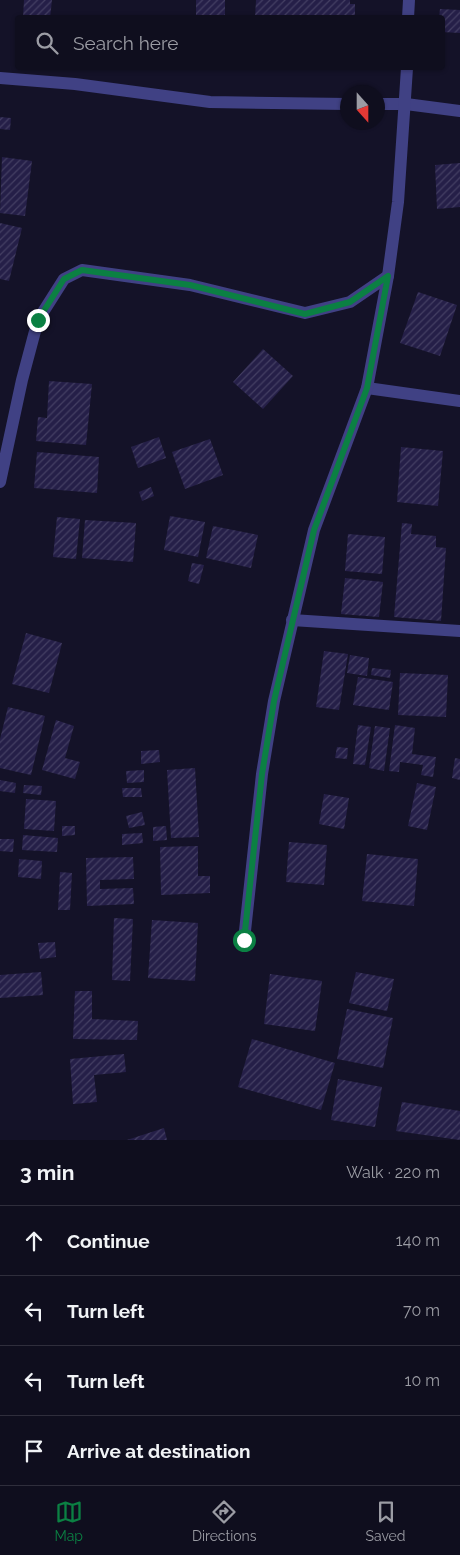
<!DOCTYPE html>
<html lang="en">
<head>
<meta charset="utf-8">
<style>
	body { margin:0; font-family:Raleway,sans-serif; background:#181727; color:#f1f3f6 }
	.compass { position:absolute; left:340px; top:85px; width:45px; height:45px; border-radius:50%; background:#0f0e1e; box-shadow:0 1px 4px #0004; rotate:159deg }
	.stop { position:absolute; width:15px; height:15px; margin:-11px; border:4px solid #0b8043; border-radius:50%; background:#fff }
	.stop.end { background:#0b8043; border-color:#fff; box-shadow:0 1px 5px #0008 }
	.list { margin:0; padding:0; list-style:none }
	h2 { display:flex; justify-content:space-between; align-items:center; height:65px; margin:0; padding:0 20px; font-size:21px }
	h2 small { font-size:16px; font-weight:400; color:#9b9ca4 }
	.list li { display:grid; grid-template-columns:32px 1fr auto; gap:15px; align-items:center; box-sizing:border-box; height:70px; padding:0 20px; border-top:1px solid #2f2e3c }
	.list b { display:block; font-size:19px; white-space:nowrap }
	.list em { font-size:16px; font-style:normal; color:#9b9ca4 }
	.icon { flex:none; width:28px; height:28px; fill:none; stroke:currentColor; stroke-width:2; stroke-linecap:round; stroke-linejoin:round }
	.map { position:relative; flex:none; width:460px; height:1140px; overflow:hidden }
	.search { position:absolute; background:#0f0e1e; box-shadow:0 1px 4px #0004; left:15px; right:15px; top:15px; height:55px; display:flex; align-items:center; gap:12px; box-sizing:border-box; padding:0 18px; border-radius:5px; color:#9b9ca4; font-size:19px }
	.sheet { height:345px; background:#0f0e1e }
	nav { display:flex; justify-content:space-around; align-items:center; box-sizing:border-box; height:70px; border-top:1px solid #2f2e3c; background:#0f0e1e; font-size:14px; color:#9b9ca4 }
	nav a { display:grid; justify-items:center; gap:2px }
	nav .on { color:#0b8043 }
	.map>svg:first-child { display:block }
</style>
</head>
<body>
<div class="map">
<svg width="460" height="1140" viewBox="0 0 460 1140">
	<defs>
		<pattern id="building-hatch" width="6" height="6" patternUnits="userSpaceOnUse" patternTransform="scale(1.25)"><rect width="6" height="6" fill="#251f48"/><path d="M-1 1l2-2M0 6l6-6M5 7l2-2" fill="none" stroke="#443f63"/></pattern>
	</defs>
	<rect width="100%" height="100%" fill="#141228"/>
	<!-- building -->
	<g fill="url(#building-hatch)">
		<polygon points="24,0 52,0 50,18 23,18"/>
		<rect x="196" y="0" width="29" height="18"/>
		<polygon points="256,0 350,0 350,4 355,4 355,18 255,18"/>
		<polygon points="440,9 460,10 460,33 442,32 442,18 439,18"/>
		<polygon points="0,117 11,118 10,130 0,129"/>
		<polygon points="2,157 32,161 25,216 0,213"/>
		<polygon points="460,163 460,207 437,209 435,165"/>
		<polygon points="0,223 22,228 9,281 0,279"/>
		<polygon points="418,292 457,305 440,356 400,343"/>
		<polygon points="263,349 293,376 263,409 233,382"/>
		<polygon points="49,381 92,384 86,445 36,441 38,417 47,418"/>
		<polygon points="159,437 166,458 138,468 131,447"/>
		<polygon points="210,439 223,475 185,489 172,452"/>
		<polygon points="401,447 443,451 438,506 397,502"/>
		<polygon points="37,452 99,457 97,493 34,488"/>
		<polygon points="151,487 154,496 142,501 139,492"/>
		<polygon points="170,516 205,522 198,557 164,550"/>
		<polygon points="57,517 80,519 76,559 53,557"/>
		<polygon points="85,520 136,523 133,562 82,558"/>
		<polygon points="402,523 412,524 411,534 436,536 436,547 446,548 441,621 394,617"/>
		<polygon points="213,526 258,535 251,568 206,558"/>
		<polygon points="348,534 385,537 382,574 345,571"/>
		<polygon points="192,563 204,565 199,584 188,581"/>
		<polygon points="345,578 383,582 379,617 341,614"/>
		<polygon points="26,633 62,643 49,693 12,684"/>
		<polygon points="324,651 348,654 339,710 316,707"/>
		<polygon points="350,655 369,658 367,676 347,673"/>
		<polygon points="372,668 391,670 390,678 371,675"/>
		<polygon points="400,673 448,675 446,717 398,715"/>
		<polygon points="358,677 393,682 389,710 353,705"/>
		<polygon points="8,707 45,716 31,775 0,768 0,739"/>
		<polygon points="56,720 74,726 65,758 80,762 75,779 42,770"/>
		<polygon points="358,725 371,727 365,765 353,764"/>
		<polygon points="395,725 415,728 412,754 436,757 433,777 421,775 423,765 400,762 399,772 389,771"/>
		<polygon points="375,726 390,728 384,771 369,768"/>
		<polygon points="337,747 348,748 347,759 335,758"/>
		<polygon points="159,750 160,762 141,764 141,751"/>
		<polygon points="455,758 460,759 460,780 452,778"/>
		<polygon points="195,768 199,837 171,838 167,770"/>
		<polygon points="144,770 144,782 127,783 126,771"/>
		<polygon points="0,780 16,783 15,793 0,791"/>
		<polygon points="417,783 436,787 427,830 408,826"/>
		<polygon points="24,785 42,786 41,795 23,793"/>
		<polygon points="122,788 141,788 142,797 123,797"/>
		<polygon points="324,794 349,798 344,829 319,824"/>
		<polygon points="26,799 56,801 54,831 24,829"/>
		<polygon points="142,812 145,825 129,828 126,816"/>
		<polygon points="62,826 75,826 75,835 62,836"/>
		<polygon points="166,826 167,840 153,841 153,827"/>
		<polygon points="142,833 143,843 122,845 122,834"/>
		<polygon points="23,835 58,838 57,852 22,850"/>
		<polygon points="0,839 14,839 13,852 0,851"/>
		<polygon points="289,842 327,845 324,885 286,882"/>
		<polygon points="198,846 198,876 210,876 210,893 161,895 160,847"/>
		<polygon points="367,854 418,859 414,906 362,901"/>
		<polygon points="133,857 134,879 100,880 100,889 133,888 134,904 87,906 86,858"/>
		<polygon points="19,859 42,861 41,879 18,877"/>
		<polygon points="60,872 72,873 70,910 58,910"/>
		<polygon points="114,918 133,919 130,981 112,980"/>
		<polygon points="152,920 198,923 195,981 148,978"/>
		<polygon points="55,942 56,957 40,959 38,943"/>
		<polygon points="41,972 43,995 0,998 0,975"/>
		<polygon points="356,972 394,979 387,1011 349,1003"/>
		<polygon points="270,974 322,981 315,1031 264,1024"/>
		<polygon points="75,991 92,991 92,1019 138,1021 137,1040 73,1039"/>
		<polygon points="347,1009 393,1018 383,1068 337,1059"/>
		<polygon points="252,1039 335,1063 321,1110 238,1087"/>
		<polygon points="124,1054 126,1072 94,1075 97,1102 73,1104 70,1059"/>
		<polygon points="338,1079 382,1087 375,1127 331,1120"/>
		<polygon points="402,1102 460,1111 460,1140 396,1131"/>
		<polygon points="164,1128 167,1140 127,1140"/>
	</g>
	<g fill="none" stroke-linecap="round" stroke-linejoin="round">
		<!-- service -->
		<polyline stroke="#404184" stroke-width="12" points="0,482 22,380 38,320 64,279 82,270 190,285 305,313 350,302 388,276"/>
		<!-- minor -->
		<g stroke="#404184" stroke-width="12">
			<polyline points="408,18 409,0"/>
			<polyline points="0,78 75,84 210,102 348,104"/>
			<polyline points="378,104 406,104 460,111"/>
			<polyline points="367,388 460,401"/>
			<polyline points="292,620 460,631"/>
			<polyline points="244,940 262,774 274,701 314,530 367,388 388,276 398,202 407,68"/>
		</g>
	</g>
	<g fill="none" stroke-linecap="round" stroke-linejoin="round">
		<!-- route -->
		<polyline stroke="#0b8043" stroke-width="6" points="38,320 64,279 82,270 190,285 305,314 350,302 388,276 367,388 314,530 274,701 262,774 244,940"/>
	</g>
</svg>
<svg class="compass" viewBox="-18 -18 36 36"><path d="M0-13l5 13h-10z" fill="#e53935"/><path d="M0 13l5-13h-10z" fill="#9b9ca4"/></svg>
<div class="stop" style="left:244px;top:940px"></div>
<div class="stop end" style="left:38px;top:320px"></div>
<div class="search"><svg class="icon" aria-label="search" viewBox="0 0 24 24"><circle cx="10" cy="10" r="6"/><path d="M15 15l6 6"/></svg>Search here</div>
</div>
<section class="sheet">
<h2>3 min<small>Walk · 220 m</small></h2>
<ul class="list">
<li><svg class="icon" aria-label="ahead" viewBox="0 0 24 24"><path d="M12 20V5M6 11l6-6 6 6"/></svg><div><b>Continue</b></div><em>140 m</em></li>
<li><svg class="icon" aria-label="left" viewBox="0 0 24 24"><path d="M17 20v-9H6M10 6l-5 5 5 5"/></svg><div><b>Turn left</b></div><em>70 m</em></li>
<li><svg class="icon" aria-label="left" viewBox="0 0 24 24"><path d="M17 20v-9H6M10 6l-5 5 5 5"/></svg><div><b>Turn left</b></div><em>10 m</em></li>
<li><svg class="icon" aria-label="arrive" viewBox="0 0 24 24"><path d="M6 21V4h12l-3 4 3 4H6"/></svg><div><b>Arrive at destination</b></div></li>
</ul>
</section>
<nav>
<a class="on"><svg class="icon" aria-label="map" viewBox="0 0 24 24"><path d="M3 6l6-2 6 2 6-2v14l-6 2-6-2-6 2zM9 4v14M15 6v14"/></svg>Map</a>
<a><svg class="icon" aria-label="directions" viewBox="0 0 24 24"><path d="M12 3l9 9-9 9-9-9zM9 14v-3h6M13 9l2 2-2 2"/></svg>Directions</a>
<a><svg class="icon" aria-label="saved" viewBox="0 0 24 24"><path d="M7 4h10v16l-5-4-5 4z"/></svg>Saved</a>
</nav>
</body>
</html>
